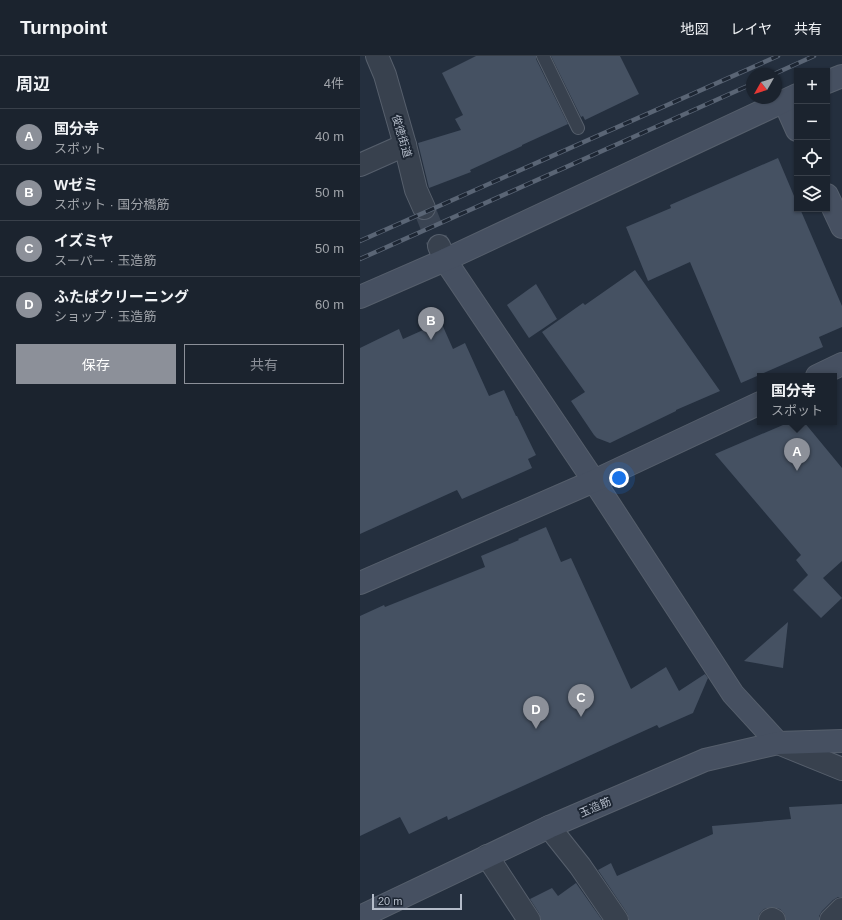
<!DOCTYPE html>
<html lang="ja">
<head>
<meta charset="utf-8">
<style>
	body { margin:0; font-family:Helvetica,"Noto Sans JP",sans-serif; background:#242b36; color:#f1f3f6 }
	.controls { position:absolute; right:12px; top:12px; display:grid; overflow:hidden; border-radius:0px; box-shadow:0 1px 3px #0004 }
	.controls button { width:36px; height:36px; display:grid; place-items:center; padding:0; border:0; border-bottom:1px solid #39404a; background:#1b232e; color:#f1f3f6; font:20px sans-serif }
	.compass { position:absolute; left:386px; top:12px; width:36px; height:36px; border-radius:50%; background:#1b232e; box-shadow:0 1px 3px #0004; rotate:231deg }
	.scale { position:absolute; left:12px; bottom:10px; width:90px; box-sizing:border-box; padding-left:4px; border:2px solid #b4bcc9; border-top:0; font-size:11px; line-height:14px; white-space:nowrap; color:#b4bcc9; -webkit-text-stroke:3px #1d2633; paint-order:stroke }
	.you { position:absolute; left:259px; top:422px; width:14px; height:14px; margin:-10px; border:3px solid #fff; border-radius:50%; background:#1a73e8; box-shadow:0 0 0 6px #1a73e833 }
	.badge { display:grid; place-items:center; width:26px; height:26px; border-radius:50%; background:#8c9099; color:#fff; font-size:13px; font-weight:700 }
	.pin { position:absolute; translate:-50% -33px; filter:drop-shadow(0 1px 2px #0008) }
	.pin::after { content:''; position:absolute; top:21px; width:14px; height:12px; background:inherit; clip-path:polygon(0 0,100% 0,50% 100%) }
	.popup { position:absolute; left:397px; top:317px; width:80px; height:52px; box-sizing:border-box; display:grid; place-content:center; border-radius:0px; background:#1b232e; filter:drop-shadow(0 1px 3px #0005); font-size:13px; white-space:nowrap; color:#a0a4aa }
	.popup b { font-size:15px; color:#f1f3f6 }
	.popup::after { content:''; position:absolute; left:50%; top:100%; margin-left:-8px; border:8px solid transparent; border-top-color:#1b232e }
	.list { margin:0; padding:0; list-style:none }
	h2 { display:flex; justify-content:space-between; align-items:center; height:52px; margin:0; padding:0 16px; font-size:17px }
	h2 small { font-size:13px; font-weight:400; color:#a0a4aa }
	.list li { display:grid; grid-template-columns:26px 1fr auto; gap:12px; align-items:center; box-sizing:border-box; height:56px; padding:0 16px; border-top:1px solid #39404a }
	.list b { display:block; font-size:15px; white-space:nowrap }
	.list p { margin:0; font-size:13px; white-space:nowrap; color:#a0a4aa }
	.list em { font-size:13px; font-style:normal; color:#a0a4aa }
	.actions { display:flex; gap:8px; padding:12px 16px }
	.actions a { flex:1; padding:9px 0; border:1px solid #8c9099; border-radius:0px; text-align:center; font-size:14px; color:#8c9099 }
	.actions .main { background:#8c9099; color:#fff }
	.icon { flex:none; width:22px; height:22px; fill:none; stroke:currentColor; stroke-width:2; stroke-linecap:round; stroke-linejoin:round }
	.map { position:relative; flex:none; width:482px; height:864px; overflow:hidden }
	header { display:flex; align-items:center; gap:24px; box-sizing:border-box; height:56px; padding:0 20px; background:#1b232e; border-bottom:1px solid #39404a }
	header strong { font-size:19px }
	nav { display:flex; gap:22px; margin-inline-start:auto; font-size:14px }
	main { display:flex }
	aside { flex:1; background:#1b232e }
	.map>svg:first-child { display:block }
</style>
</head>
<body>
<header>
<strong>Turnpoint</strong>
<nav><a>地図</a><a>レイヤ</a><a>共有</a></nav>
</header>
<main>
<aside>
<h2>周辺<small>4件</small></h2>
<ul class="list">
<li><span class="badge">A</span><div><b>国分寺</b><p>スポット</p></div><em>40 m</em></li>
<li><span class="badge">B</span><div><b>Wゼミ</b><p>スポット · 国分橋筋</p></div><em>50 m</em></li>
<li><span class="badge">C</span><div><b>イズミヤ</b><p>スーパー · 玉造筋</p></div><em>50 m</em></li>
<li><span class="badge">D</span><div><b>ふたばクリーニング</b><p>ショップ · 玉造筋</p></div><em>60 m</em></li>
</ul>
<div class="actions"><a class="main">保存</a><a>共有</a></div>
</aside>
<div class="map">
<svg width="482" height="864" viewBox="0 0 482 864">
	<rect width="100%" height="100%" fill="#242f3e"/>
	<!-- building -->
	<g fill="#455162">
		<polygon points="116,0 176,0 176,3 208,68 162,89 162,90 110,114 111,116 69,132 58,87 101,74 95,63 103,59 82,17"/>
		<polygon points="191,0 260,0 279,38 225,64 223,60 221,61"/>
		<polygon points="418,102 437,147 437,153 440,153 441,155 482,250 482,271 459,281 463,291 381,327 330,206 288,225 266,171 311,152 310,149"/>
		<polygon points="275,214 360,335 316,354 316,355 250,387 237,382 234,379 211,345 225,336 182,276 223,247 225,249"/>
		<polygon points="176,228 197,263 169,282 147,249"/>
		<polygon points="81,266 93,293 105,287 129,340 144,334 156,360 157,360 176,399 168,403 172,412 102,443 97,434 0,478 0,292 39,273 43,283"/>
		<polygon points="430,366 444,366 482,412 482,505 463,522 482,542 461,562 433,534 448,519 436,504 441,499 355,398"/>
		<polygon points="186,471 201,506 211,502 271,633 306,611 319,635 345,618 348,622 333,657 299,672 297,669 88,764 87,760 49,778 40,761 0,780 0,560 24,549 25,551 125,511 121,500 159,484 158,483"/>
		<polygon points="428,566 423,612 384,605"/>
		<polygon points="482,748 482,841 478,841 473,844 462,855 459,860 459,864 426,864 424,857 420,853 412,851 404,853 400,857 398,864 269,864 267,857 238,814 251,807 257,820 353,778 352,770 431,763 429,751"/>
		<polygon points="216,827 242,864 181,864 179,857 170,843 192,832 198,840"/>
	</g>
	<g fill="none" stroke-linecap="round" stroke-linejoin="round">
		<!-- street-tunnel -->
		<polyline stroke="#3a4453" stroke-width="22" stroke-dasharray="22 11" stroke-linecap="butt" points="64,152 79,190"/>
		<defs>
			<polyline id="lane" points="183,0 218,72"/>
			<g id="street">
				<polyline points="17,0 25,19 45,89 56,134 64,152"/>
				<polyline points="0,109 45,89"/>
				<polyline points="79,190 85,204"/>
				<polyline points="418,687 482,713"/>
				<polyline points="189,771 220,810 257,864"/>
				<polyline points="127,800 169,864"/>
				<polyline points="410,864 412,863 414,864"/>
				<polyline points="471,864 482,853"/>
			</g>
			<g id="secondary">
				<polyline points="467,26 482,20"/>
				<polyline points="424,45 437,74"/>
				<polyline points="467,139 482,171"/>
				<polyline points="85,204 234,425 373,638 418,687"/>
				<polyline points="0,241 85,204 437,39"/>
				<polyline points="457,320 482,308"/>
				<polyline points="0,527 234,425 400,347"/>
				<polyline points="0,861 189,771 345,704 418,687 482,685"/>
			</g>
		</defs>
		<!-- lane casing -->
		<use href="#lane" stroke="#565f6c" stroke-width="14"/>
		<!-- street casing -->
		<use href="#street" stroke="#565f6c" stroke-width="24"/>
		<!-- secondary casing -->
		<use href="#secondary" stroke="#565f6c" stroke-width="24"/>
		<!-- lane -->
		<use href="#lane" stroke="#38414e" stroke-width="12"/>
		<!-- street -->
		<use href="#street" stroke="#38414e" stroke-width="22"/>
		<!-- secondary -->
		<use href="#secondary" stroke="#465061" stroke-width="22"/>
		<defs>
			<g id="rail">
				<polyline points="414,18 454,0"/>
				<polyline points="0,185 418,0"/>
				<polyline points="0,203 392,28"/>
			</g>
		</defs>
		<!-- rail casing -->
		<use href="#rail" stroke="#5a6575" stroke-width="4.5"/>
		<!-- rail -->
		<use href="#rail" stroke="#1d2633" stroke-width="3" stroke-dasharray="9" stroke-linecap="butt"/>
	</g>
	<g text-anchor="middle" stroke-width="4" stroke-linejoin="round" paint-order="stroke">
		<!-- street labels -->
		<g font-size="11" fill="#b4bcc9" stroke="#1d2633">
			<text transform="translate(42 80) rotate(74)" y="4">俊徳街道</text>
			<text transform="translate(235 751) rotate(-23)" y="4">玉造筋</text>
		</g>
	</g>
</svg>
<div class="controls">
<button>+</button>
<button>−</button>
<button><svg class="icon" aria-label="locate" viewBox="0 0 24 24"><circle cx="12" cy="12" r="6"/><path d="M12 2v4M12 18v4M2 12h4M18 12h4"/></svg></button>
<button><svg class="icon" aria-label="layers" viewBox="0 0 24 24"><path d="M12 4l9 5-9 5-9-5zM3 14l9 5 9-5"/></svg></button>
</div>
<svg class="compass" viewBox="-18 -18 36 36"><path d="M0-13l5 13h-10z" fill="#e53935"/><path d="M0 13l5-13h-10z" fill="#a0a4aa"/></svg>
<div class="scale">20 m</div>
<div class="you"></div>
<div class="pin badge" style="left:437px;top:415px">A</div>
<div class="popup"><b>国分寺</b>スポット</div>
<div class="pin badge" style="left:71px;top:284px">B</div>
<div class="pin badge" style="left:221px;top:661px">C</div>
<div class="pin badge" style="left:176px;top:673px">D</div>
</div>
</main>
</body>
</html>
